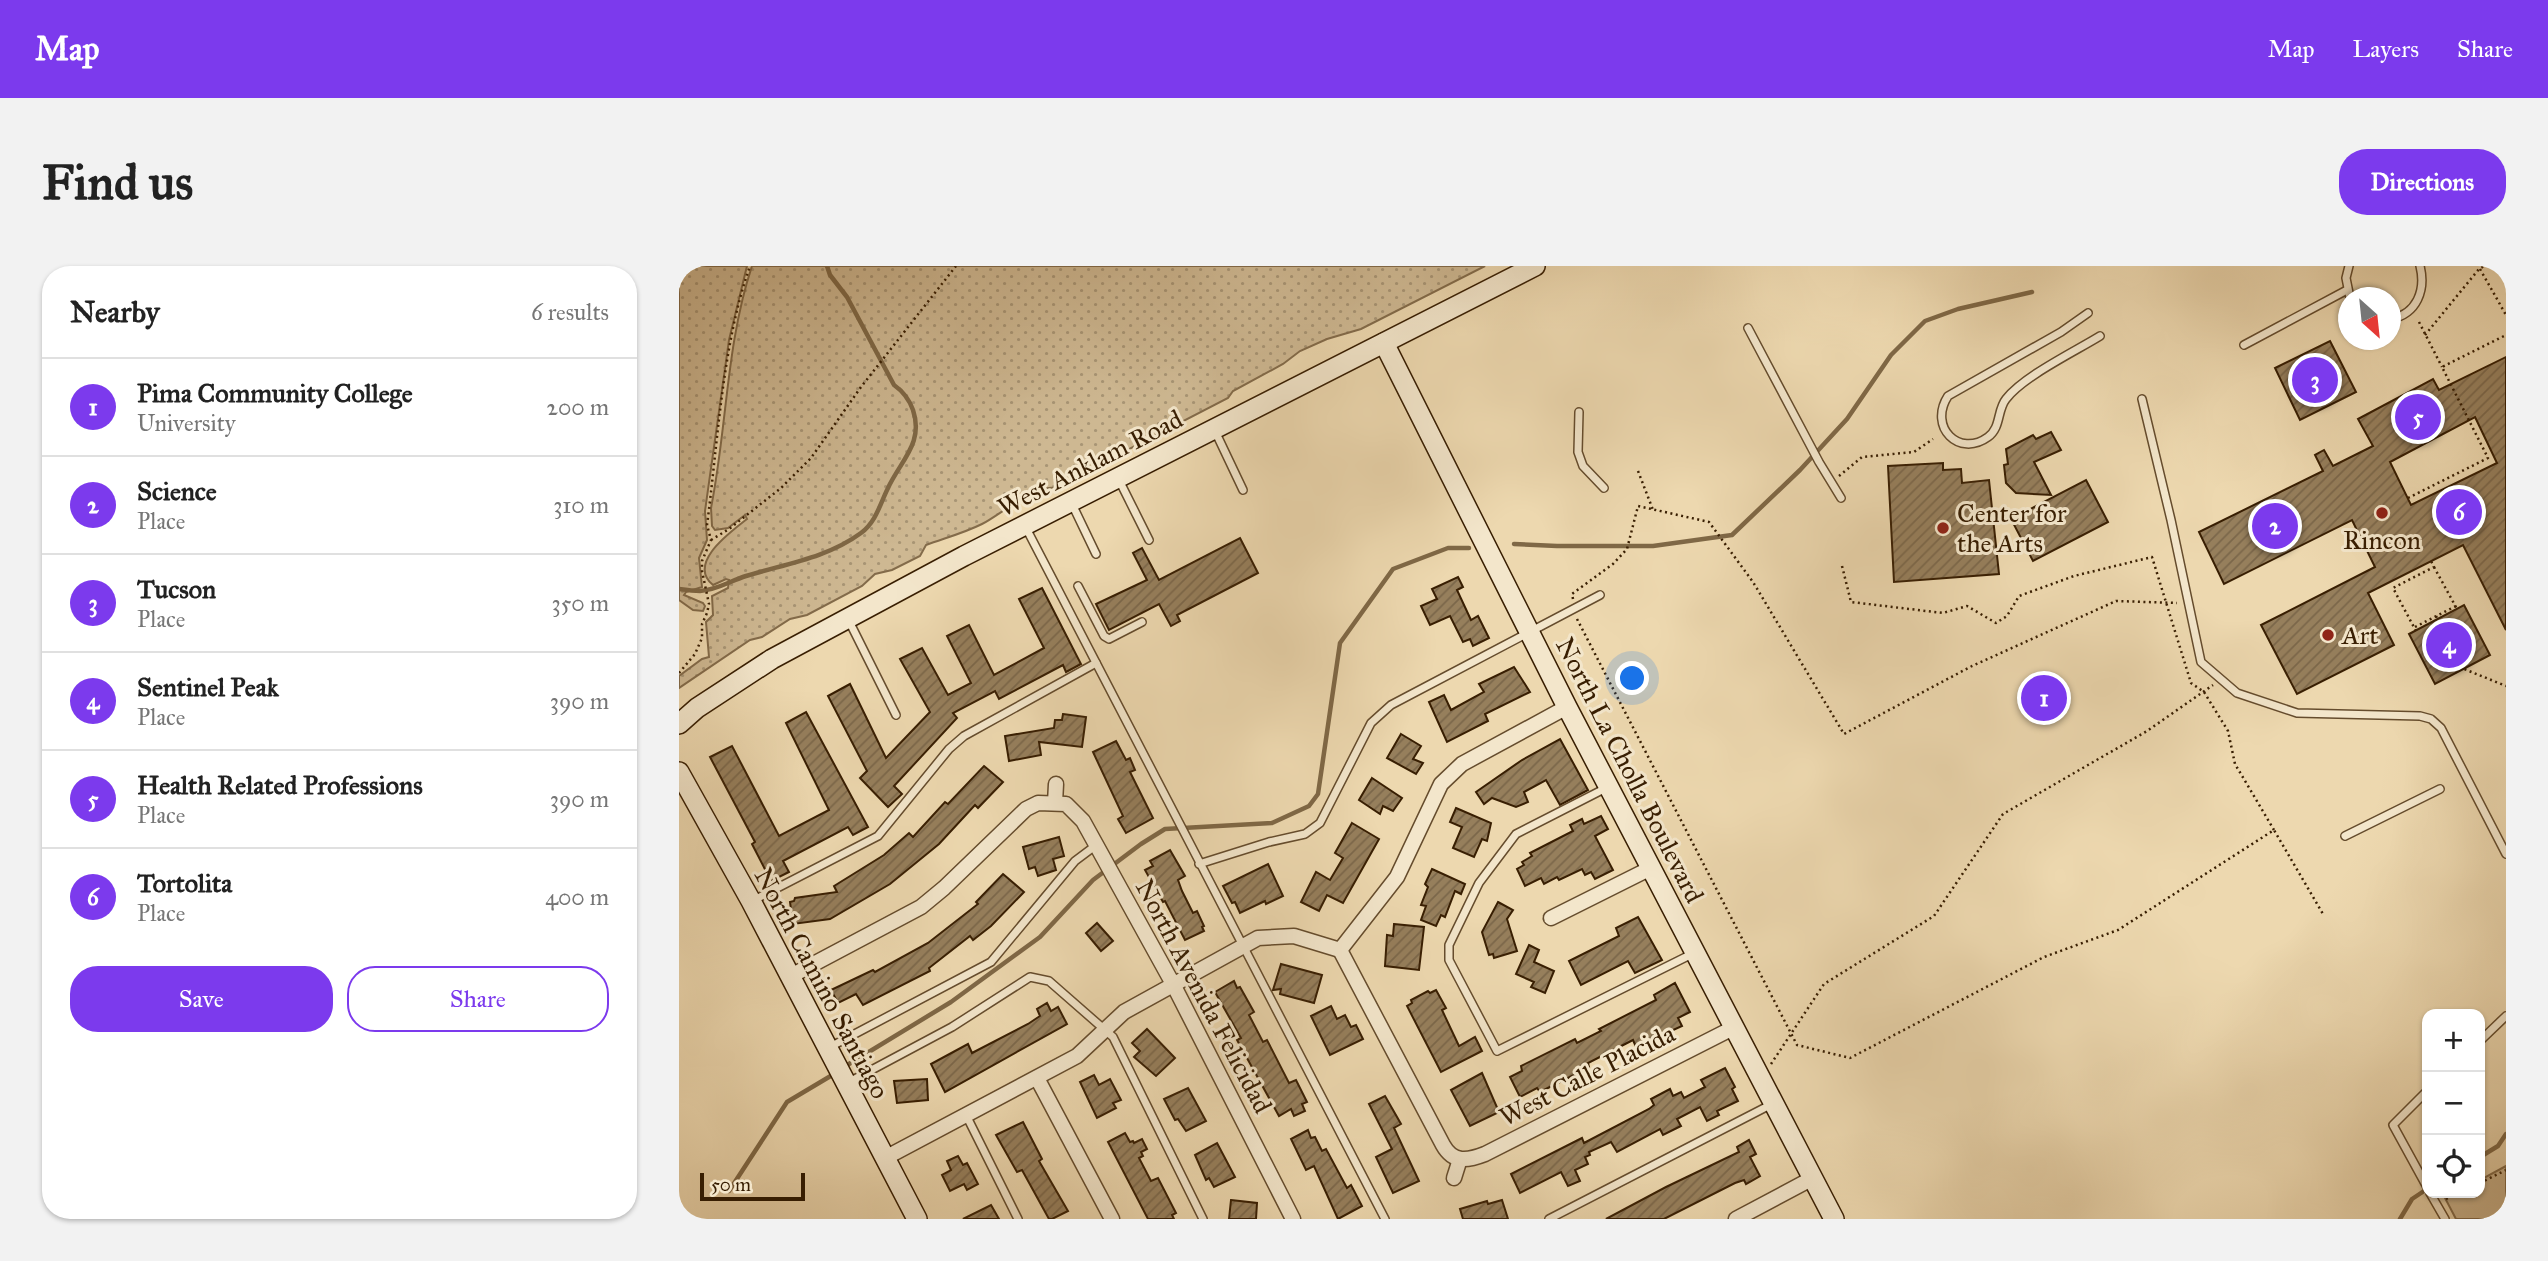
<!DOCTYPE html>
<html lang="en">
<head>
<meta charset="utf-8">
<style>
	body { margin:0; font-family:"IM FELL Great Primer",serif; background:#f2f2f2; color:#222 }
	.controls { position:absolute; right:21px; bottom:21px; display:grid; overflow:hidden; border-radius:14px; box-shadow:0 2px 5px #0004 }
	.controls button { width:63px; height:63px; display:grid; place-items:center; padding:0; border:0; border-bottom:2px solid #e0e0e0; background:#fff; color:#222; font:35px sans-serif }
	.compass { position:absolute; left:1659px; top:21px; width:63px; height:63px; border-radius:50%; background:#fff; box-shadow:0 2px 5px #0004; rotate:153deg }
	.scale { position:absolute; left:21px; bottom:18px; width:105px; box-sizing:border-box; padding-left:7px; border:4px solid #381e02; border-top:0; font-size:19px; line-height:24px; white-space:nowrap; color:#381e02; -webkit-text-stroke:5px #f3e6cb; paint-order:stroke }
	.you { position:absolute; left:954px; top:413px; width:24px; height:24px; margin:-18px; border:5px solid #fff; border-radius:50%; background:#1a73e8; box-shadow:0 0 0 10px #1a73e833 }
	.badge { display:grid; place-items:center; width:46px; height:46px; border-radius:50%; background:#7c3aed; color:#fff; font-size:23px; font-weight:700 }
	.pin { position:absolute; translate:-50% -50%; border:4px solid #fff; box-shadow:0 2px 7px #0006 }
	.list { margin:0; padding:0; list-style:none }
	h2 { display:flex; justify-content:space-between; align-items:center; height:91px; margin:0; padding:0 28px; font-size:30px }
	h2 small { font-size:23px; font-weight:400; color:#767676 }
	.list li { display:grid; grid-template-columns:46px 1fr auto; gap:21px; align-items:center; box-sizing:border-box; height:98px; padding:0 28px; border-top:2px solid #e0e0e0 }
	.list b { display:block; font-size:26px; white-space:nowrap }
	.list p { margin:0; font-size:23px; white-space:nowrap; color:#767676 }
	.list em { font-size:23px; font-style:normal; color:#767676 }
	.actions { display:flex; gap:14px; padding:21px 28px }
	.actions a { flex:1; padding:16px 0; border:2px solid #7c3aed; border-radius:28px; text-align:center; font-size:24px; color:#7c3aed }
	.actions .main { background:#7c3aed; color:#fff }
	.icon { flex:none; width:38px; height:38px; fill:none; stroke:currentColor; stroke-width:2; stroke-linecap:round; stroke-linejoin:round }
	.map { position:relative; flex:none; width:1827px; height:953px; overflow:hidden; border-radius:28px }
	header { display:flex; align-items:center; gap:42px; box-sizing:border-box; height:98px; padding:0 35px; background:#7c3aed; color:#fff }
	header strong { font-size:33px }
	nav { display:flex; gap:38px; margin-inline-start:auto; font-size:24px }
	.intro { display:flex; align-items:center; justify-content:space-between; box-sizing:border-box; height:168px; padding:0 42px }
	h1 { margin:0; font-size:49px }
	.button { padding:18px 32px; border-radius:28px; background:#7c3aed; color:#fff; font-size:24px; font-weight:700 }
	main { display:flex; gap:42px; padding:0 42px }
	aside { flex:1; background:#fff; border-radius:28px; box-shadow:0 2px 5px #0004 }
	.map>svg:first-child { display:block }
</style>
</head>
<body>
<header>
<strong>Map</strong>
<nav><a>Map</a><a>Layers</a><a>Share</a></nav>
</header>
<div class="intro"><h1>Find us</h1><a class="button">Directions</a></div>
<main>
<aside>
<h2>Nearby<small>6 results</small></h2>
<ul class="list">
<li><span class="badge">1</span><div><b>Pima Community College</b><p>University</p></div><em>200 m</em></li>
<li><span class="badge">2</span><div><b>Science</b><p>Place</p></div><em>310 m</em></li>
<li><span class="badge">3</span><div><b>Tucson</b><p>Place</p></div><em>350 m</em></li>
<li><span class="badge">4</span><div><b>Sentinel Peak</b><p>Place</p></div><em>390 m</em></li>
<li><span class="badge">5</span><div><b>Health Related Professions</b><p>Place</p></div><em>390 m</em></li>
<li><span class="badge">6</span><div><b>Tortolita</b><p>Place</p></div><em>400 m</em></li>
</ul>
<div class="actions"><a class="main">Save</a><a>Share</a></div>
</aside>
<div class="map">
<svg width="1827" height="953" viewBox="0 0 1827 953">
	<defs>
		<pattern id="grass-dots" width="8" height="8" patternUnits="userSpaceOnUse" patternTransform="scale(1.75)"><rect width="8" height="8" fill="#ceb892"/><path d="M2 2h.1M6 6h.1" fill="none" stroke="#a89575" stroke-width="1.8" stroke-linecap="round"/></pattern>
		<pattern id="building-hatch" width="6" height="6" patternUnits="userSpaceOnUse" patternTransform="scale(1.75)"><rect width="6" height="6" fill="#967f5c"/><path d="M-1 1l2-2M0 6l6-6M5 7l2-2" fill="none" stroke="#7b674a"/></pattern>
	</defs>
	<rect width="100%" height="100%" fill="#edd8af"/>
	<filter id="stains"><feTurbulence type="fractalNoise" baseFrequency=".00286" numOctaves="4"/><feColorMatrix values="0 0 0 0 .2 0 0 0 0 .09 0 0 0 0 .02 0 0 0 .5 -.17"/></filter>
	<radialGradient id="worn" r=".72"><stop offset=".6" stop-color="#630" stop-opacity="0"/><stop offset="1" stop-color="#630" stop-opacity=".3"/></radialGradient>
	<!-- grass -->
	<g fill="url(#grass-dots)" stroke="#836b4a" stroke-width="2">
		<polygon points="0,0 68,0 50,74 26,245 28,274 20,292 23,321 7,326 5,329 24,337 26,340 24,345 14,344 0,334"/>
		<path d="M73,0H806L682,63L648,73L621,85L604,98L554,125L549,132L375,222C355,219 321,249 303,258C285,267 266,272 247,279L241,290L213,304L196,308L183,320L128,349L111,353L83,371L71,374L0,422V410L23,393L30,391L27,356L34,349L33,330L49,322L50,314L47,313L34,319C7,297 53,265 68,253L66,249L49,262L36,264L33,260L32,242C48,162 47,78 73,0Z"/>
	</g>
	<!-- green -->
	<polygon fill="#ceb892" stroke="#836b4a" stroke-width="2" points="1827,900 1827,953 1777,953 1766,932 1776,927 1801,927 1801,914"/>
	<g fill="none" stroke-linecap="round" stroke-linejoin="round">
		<!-- stream -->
		<g stroke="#7f6846" stroke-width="4.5">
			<polyline points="835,278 878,280 974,280 1053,269 1121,204 1168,153 1212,89 1246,55 1279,43 1353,26"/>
			<path d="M0,323C7,324 14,325 21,325C38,324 51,315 67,310C106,298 148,292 182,267C197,256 201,238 209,222C222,194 245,177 234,144C230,133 225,126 215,119L168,31L151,9L148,0"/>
			<polyline points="165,801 272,736 361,671 414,614 462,578 486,563 593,557 630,540 639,528 661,377 714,303 769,282 790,282"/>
			<polyline points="1801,891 1819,880 1827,868"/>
			<polyline points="50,925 108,836 155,808"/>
			<polyline points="1721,953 1733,933 1748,923"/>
		</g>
	</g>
	<!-- building -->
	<g fill="url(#building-hatch)" stroke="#381e02" stroke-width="2" fill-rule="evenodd">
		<polygon points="1651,75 1677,126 1621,154 1596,102"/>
		<path d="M1827,91V364L1784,279L1689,327L1715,379L1618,428L1582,359L1696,301L1673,254L1545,318L1520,266L1644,205L1636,189L1645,184L1654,200L1694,180L1679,153L1754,113L1760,124ZM1796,151L1818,197L1732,239L1711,196Z"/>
		<polygon points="1372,166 1382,184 1355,196 1372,229 1337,227 1327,217 1325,199 1329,198 1327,183 1354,169 1357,173"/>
		<polygon points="1264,197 1264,204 1282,203 1283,217 1310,214 1320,308 1215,316 1209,200"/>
		<polygon points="1407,214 1429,256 1354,295 1332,253"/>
		<polygon points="561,272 579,307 498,349 501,355 492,360 480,338 430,364 417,338 468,314 454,287 463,282 480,314"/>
		<polygon points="779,311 784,321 778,324 792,354 799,350 810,372 794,380 791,373 784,376 771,350 751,359 742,340 758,333 753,323"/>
		<polygon points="363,322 402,398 387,406 384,399 320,433 316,425 274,447 278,452 215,520 223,528 209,541 181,512 188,505 149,430 171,418 207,492 251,446 221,393 243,382 269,429 292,417 268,370 290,359 315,409 365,382 340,333"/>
		<polygon points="1785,339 1811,389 1756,418 1730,368"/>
		<polygon points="835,401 851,426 806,448 809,455 768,476 750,436 765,429 772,444 805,426 800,418"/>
		<polygon points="127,446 189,561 174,569 169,561 104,595 110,606 92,615 73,578 76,576 31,491 53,480 100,570 150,544 107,457"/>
		<polygon points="384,448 407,451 403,481 360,476 362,489 330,495 326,470 375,462 376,454 383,454"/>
		<polygon points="722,468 742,480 734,493 744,497 737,508 708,492"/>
		<polygon points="881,473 909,524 881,539 867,514 845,526 849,536 837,541 813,532 805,538 797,526 843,494"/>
		<polygon points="437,475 447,494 451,492 456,504 451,506 474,552 447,567 439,553 444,550 414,486"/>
		<polygon points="305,500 324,516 299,542 296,539 260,578 211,618 151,653 114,658 111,636 115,635 116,632 158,626 155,620 205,589 230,567 234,571 266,536 269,538"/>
		<polygon points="693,512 723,532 714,545 704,540 701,548 680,534"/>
		<polygon points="777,542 812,557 808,575 803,573 795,591 774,582 783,561 771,556"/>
		<polygon points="922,550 929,563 916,570 934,604 916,613 912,606 906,609 903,603 880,614 878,611 865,618 862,612 846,620 838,603 845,599 843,596 853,590 851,587 894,565 891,559 903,553 905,558"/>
		<polygon points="673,557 700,573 664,637 648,629 640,645 622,636 637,606 651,614 664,592 656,587"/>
		<polygon points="380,571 385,590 374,593 377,604 359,610 356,601 350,603 344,581"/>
		<polygon points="491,584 506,610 499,614 503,625 514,647 518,645 525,660 523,661 525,665 506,674 486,635 484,636 466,604 474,600 471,595"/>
		<polygon points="589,598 604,630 587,638 586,635 561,647 556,636 553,637 544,620"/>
		<polygon points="753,603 786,618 782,628 776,625 766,651 762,649 757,660 742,654 747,640 742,639 749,621 746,618"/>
		<polygon points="324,608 345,626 312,660 294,674 291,670 250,702 251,705 184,739 177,728 159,737 152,724 194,704 196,706 249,677 299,638 297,636"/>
		<polygon points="819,636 834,644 828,653 838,685 815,692 814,688 810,689 803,666"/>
		<polygon points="959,651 983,694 956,707 949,695 902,719 890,695 940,670 937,662"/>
		<polygon points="418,657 434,675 422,685 407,667"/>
		<polygon points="715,658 745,661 740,704 706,700 708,669 714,670"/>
		<polygon points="850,679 860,684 855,696 875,705 866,727 852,721 855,716 837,708"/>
		<polygon points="602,698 643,709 635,737 601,728 602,723 594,724"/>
		<polygon points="555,715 558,722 561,721 575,746 570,749 584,776 588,774 610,817 617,814 628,836 623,838 626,845 615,850 612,843 600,850 558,774 562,772 536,726"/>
		<polygon points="996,717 1011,746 999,752 1003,760 957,781 954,774 909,797 910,801 899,807 861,826 858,822 841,831 831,811 843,805 842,800 896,773 898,777 922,765 920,763 977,734 975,729"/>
		<polygon points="757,724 767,742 763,744 780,780 796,771 803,785 762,806 728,740 733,737 732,734 749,725 751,727"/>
		<polygon points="368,737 372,745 379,741 388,758 266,826 252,798 289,778 293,787 349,758 361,750 358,743"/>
		<polygon points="652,740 658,753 666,749 672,761 677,759 684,773 651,789 632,750"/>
		<polygon points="468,763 496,792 477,810 455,791 461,785 453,777"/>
		<polygon points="1046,802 1056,821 1053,823 1059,835 1038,845 1040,849 1028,855 1021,841 998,853 1002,860 984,869 981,863 938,886 932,876 910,886 911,889 906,891 909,898 896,904 901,915 889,920 882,906 841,927 832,908 903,872 905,877 970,843 975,839 972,833 991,823 994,830 1002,826 1005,832 1026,821 1022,814"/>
		<polygon points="803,807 820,846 791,860 772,824"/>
		<polygon points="415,809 420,819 431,813 442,834 434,837 437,842 418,852 401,816"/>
		<polygon points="248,813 249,834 218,837 215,815"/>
		<polygon points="509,822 527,855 507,865 499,853 496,854 485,833"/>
		<polygon points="706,830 722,858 715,862 740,915 714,927 697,891 713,883 690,838"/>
		<polygon points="344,856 363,893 360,895 389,945 373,953 370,953 343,904 338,906 317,869"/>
		<polygon points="629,864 632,872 636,871 643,885 647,883 668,922 672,919 683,940 659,953 635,900 627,904 612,873"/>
		<polygon points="446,867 451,876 454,875 455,877 463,873 468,883 462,886 464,890 460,892 472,915 479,912 497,947 493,949 495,953 469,953 429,876"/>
		<polygon points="1070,874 1077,888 1071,891 1081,910 1067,918 1065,914 1056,917 985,953 927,953 987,921 1060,886 1058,881"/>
		<polygon points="538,877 556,911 535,921 530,912 527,914 516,889"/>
		<polygon points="279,890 284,899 288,897 299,918 288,924 285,918 271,925 263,909 272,904 268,895"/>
		<polygon points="552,934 578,937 577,953 550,953"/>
		<polygon points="823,934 829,953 784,953 781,943 808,935 809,938"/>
		<polygon points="312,939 320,953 284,953"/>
	</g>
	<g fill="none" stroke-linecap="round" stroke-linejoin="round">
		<defs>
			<g id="lane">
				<polyline points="1670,0 1667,12 1671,32"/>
				<path d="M1409,47L1382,66L1269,130C1249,161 1280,192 1309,171C1322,162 1318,144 1327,133C1345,110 1395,86 1421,70"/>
				<path d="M1712,53C1738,48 1747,24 1741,0"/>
				<polyline points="1069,62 1140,196 1162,232"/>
				<polyline points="1565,79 1668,24"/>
				<polyline points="1463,133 1492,254 1522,396 1558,427 1618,447 1741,450 1752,453 1762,462 1827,588"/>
				<polyline points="900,146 899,186 904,200 925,222"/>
				<polyline points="536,165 564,224"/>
				<polyline points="439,212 470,274"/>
				<polyline points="393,238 417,288"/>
				<polyline points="346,260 706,953"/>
				<polyline points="399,320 425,370 430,373 463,356"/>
				<polyline points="169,353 217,449"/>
				<polyline points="929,521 837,568 800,617 770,679 770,694 818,785 1015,687"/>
				<polyline points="1666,570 1761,523"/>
				<polyline points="520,598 590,576 626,568 641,557 692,457 712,439 921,329"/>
				<polyline points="75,634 199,570 270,483 285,470 417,397"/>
				<polyline points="1801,775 1827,750"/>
				<polyline points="151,781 312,696 396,595 416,580"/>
				<polyline points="170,816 273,761 351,711 370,715 434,771 524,953"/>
				<polyline points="1748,825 1714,859 1748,921"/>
				<polyline points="287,849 339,953"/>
				<polyline points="1751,927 1766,953"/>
				<polyline points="870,953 1093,838"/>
			</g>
			<g id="street">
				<polyline points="376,537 377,518"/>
				<polyline points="872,652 972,602"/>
				<path d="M661,684L764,879C774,897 788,895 806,888L1054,762"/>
				<polyline points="110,711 242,641 265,622 347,543 359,537 387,538 404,555 494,718 614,953"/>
				<polyline points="358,812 433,953"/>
				<polyline points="206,892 398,790 445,746 579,672 615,670 661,684 718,611 762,518 783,498 888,441"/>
				<polyline points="775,912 781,893"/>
				<polyline points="1057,953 1134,912"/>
			</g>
			<g id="secondary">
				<polyline points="705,77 888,441 1155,953"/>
				<polyline points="0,458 18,442 93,393 285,290 856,0"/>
				<polyline points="0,506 72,635 238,953"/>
			</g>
		</defs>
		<!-- lane casing -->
		<use href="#lane" stroke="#654c2d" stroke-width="10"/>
		<!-- street casing -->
		<use href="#street" stroke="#654c2d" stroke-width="17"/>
		<!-- secondary casing -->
		<use href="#secondary" stroke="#381e02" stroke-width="22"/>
		<!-- path -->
		<g stroke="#381e02" stroke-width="2.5" stroke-dasharray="2 3.5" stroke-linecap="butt">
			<polyline points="1801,3 1827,49"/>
			<polyline points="1740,56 1763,101"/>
			<polyline points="1746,69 1800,3 1805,0"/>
			<polyline points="959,205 974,244"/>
			<polyline points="1160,210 1183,191 1235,186 1254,173"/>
			<polyline points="1729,232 1809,192 1763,101 1827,69"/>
			<polyline points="32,274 50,263 102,222 132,192 182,121 277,0"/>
			<polyline points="1163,300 1172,336 1264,347 1288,340 1317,357 1328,350 1340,330 1395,310 1473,291 1512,417 1525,426 1549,465 1556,498 1595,564"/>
			<polyline points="1755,301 1778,343"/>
			<polyline points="894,333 893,328 934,298 948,283 959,240 1030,256 1074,316 1165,468 1293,400 1437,335 1498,337"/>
			<polyline points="1757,350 1785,403 1827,420"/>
			<polyline points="898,353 1118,779 1171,792 1365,691 1439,664 1595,564 1644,648"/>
			<polyline points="1736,361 1777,340"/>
			<polyline points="1737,365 1714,322 1755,301 1752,295"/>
			<path d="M0,407L16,388L23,372V358L28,347L30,338L23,305V295L32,274L28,259C39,176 43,79 71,0"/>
			<polyline points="1092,798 1145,718 1255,650 1324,548 1468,465 1534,419"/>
			<polyline points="1801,917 1827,904"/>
			<polyline points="1767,933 1780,927"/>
		</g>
		<!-- lane -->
		<use href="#lane" stroke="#f3e6cb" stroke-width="7"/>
		<!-- street -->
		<use href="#street" stroke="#f3e6cb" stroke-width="14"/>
		<!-- secondary -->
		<use href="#secondary" stroke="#f3e6cb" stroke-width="19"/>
	</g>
	<!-- markers -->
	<g fill="#8f2418" stroke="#f3e6cb" stroke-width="2.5">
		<circle cx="1703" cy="247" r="7"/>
		<circle cx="1264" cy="262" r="7"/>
		<circle cx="1649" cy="369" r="7"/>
	</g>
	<g text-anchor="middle" stroke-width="6" stroke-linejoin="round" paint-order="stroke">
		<!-- street labels -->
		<g font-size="26" fill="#381e02" stroke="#f3e6cb">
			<text transform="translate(411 197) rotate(-27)" y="9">West Anklam Road</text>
			<text transform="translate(951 504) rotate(63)" y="9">North La Cholla Boulevard</text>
			<text transform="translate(143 717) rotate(62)" y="9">North Camino Santiago</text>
			<text transform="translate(525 730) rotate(62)" y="9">North Avenida Felicidad</text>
			<text transform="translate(908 809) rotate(-27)" y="9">West Calle Placida</text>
		</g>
		<!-- poi labels -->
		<g font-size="26" fill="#381e02" stroke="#f3e6cb" text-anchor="start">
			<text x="1278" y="256">Center for<tspan x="1278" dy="30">the Arts</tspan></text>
			<text x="1703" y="283" text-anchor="middle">Rincon</text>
			<text x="1663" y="378">Art</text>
		</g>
	</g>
	<rect width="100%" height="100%" filter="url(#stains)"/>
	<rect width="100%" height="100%" fill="url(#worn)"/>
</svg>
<div class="controls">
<button>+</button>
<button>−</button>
<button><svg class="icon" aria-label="locate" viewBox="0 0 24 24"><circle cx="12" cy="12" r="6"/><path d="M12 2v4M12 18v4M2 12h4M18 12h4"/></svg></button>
</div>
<svg class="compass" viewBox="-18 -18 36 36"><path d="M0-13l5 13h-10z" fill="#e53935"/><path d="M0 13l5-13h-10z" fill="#767676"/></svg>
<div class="scale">50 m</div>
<div class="you"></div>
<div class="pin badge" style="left:1365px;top:432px">1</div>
<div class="pin badge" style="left:1596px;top:260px">2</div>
<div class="pin badge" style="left:1636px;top:114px">3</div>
<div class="pin badge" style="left:1770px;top:379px">4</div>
<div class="pin badge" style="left:1739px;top:151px">5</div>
<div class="pin badge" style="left:1780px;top:246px">6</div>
</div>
</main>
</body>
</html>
